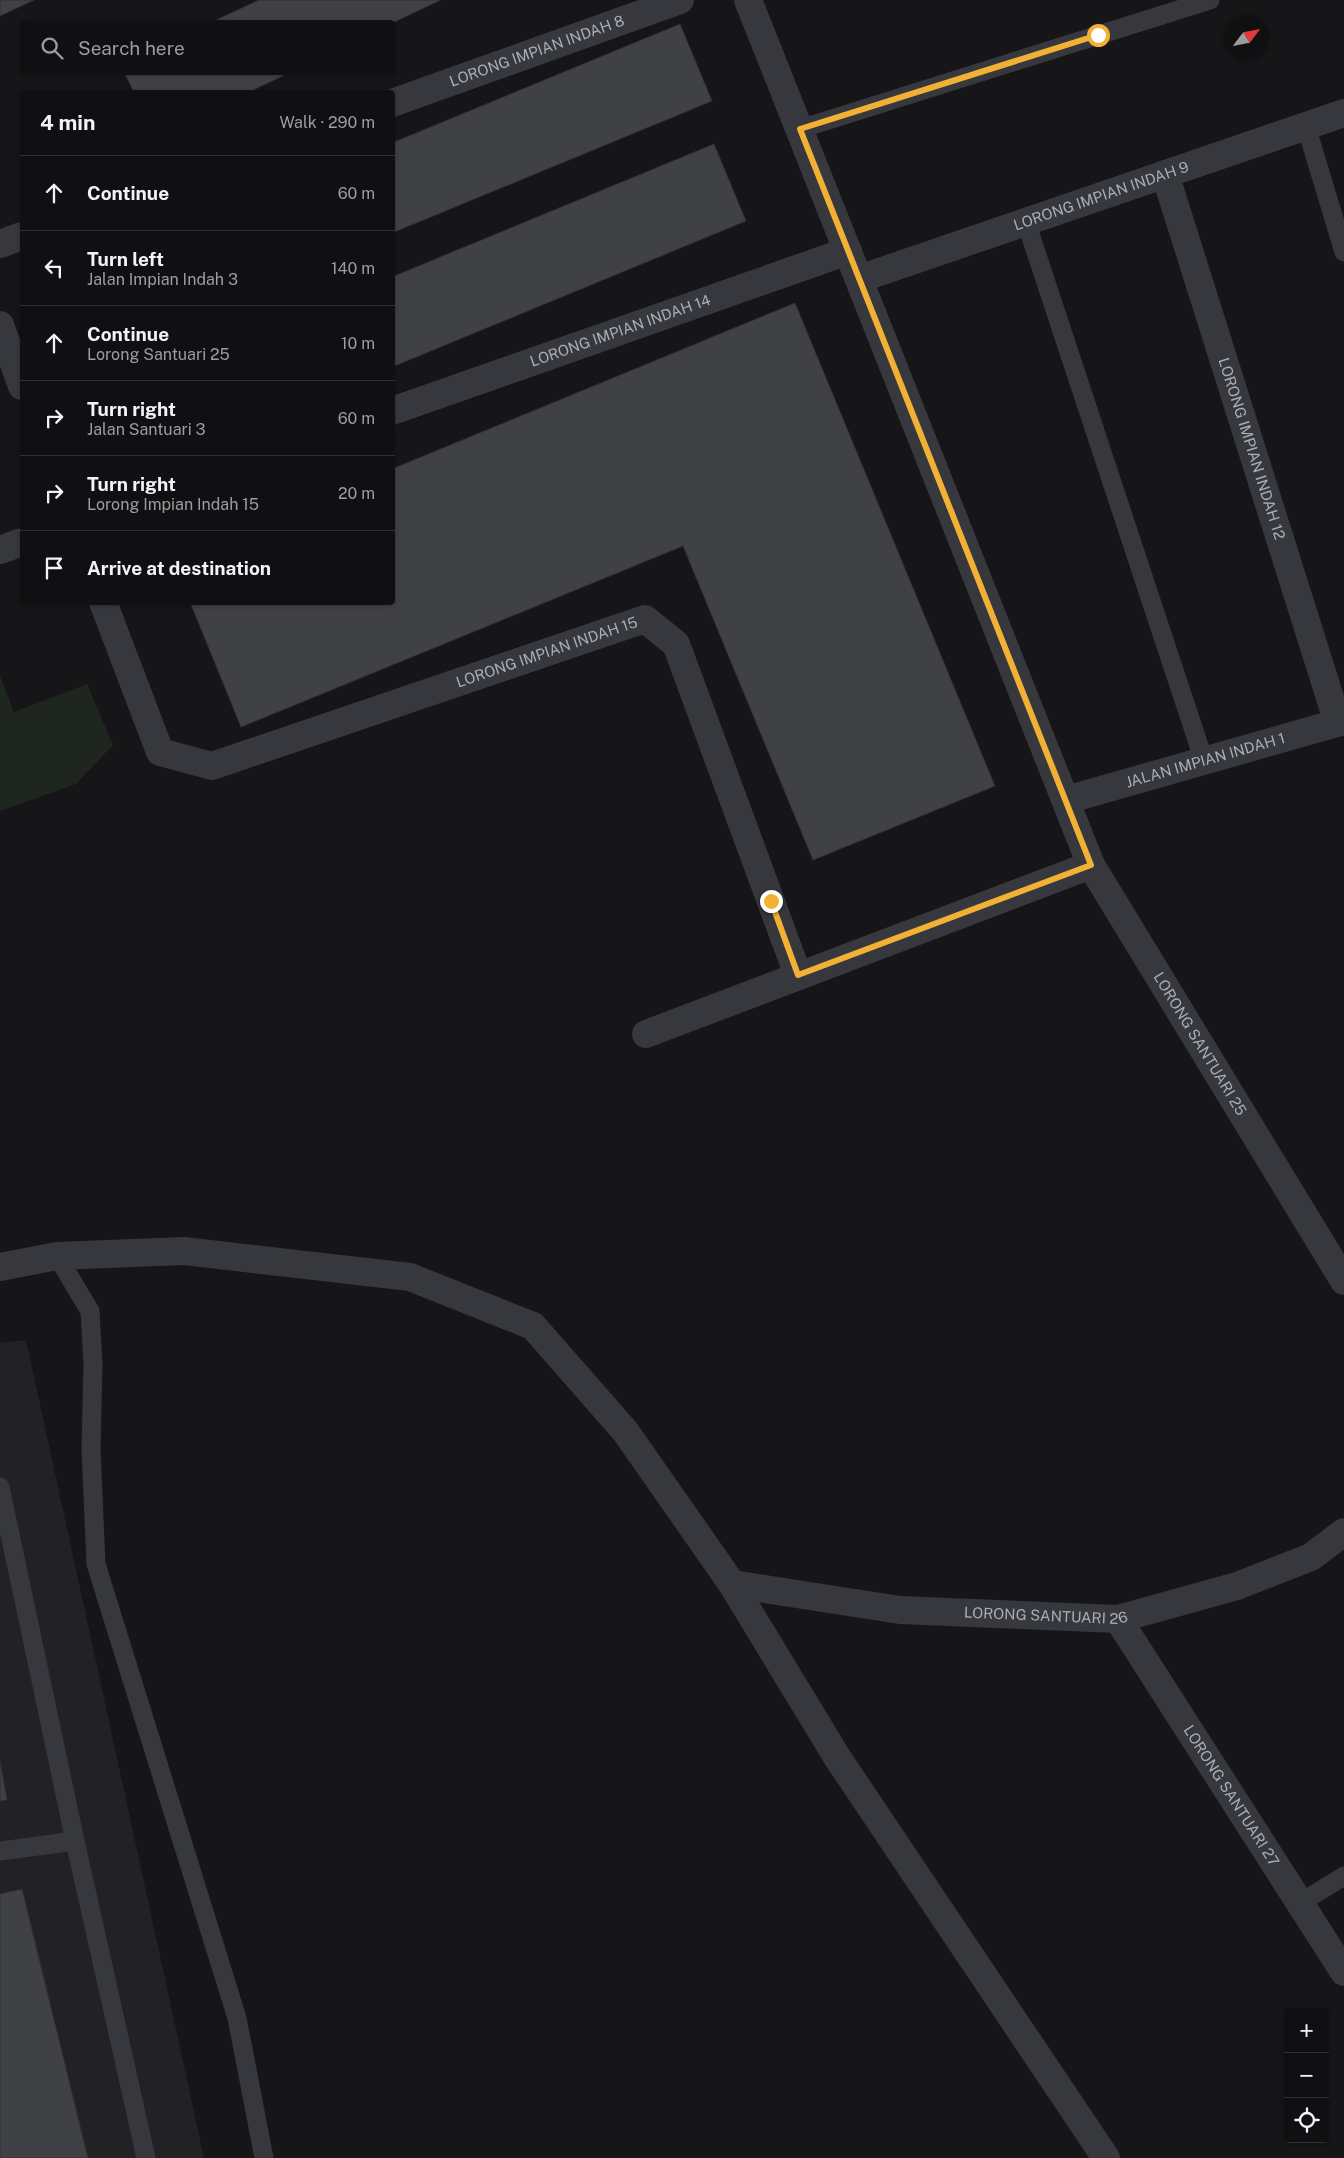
<!DOCTYPE html>
<html lang="en">
<head>
<meta charset="utf-8">
<style>
	body { margin:0; font-family:"Public Sans",sans-serif; background:#19191b; color:#f1f3f6 }
	.controls { position:absolute; right:15px; bottom:15px; display:grid; overflow:hidden; border-radius:5px; box-shadow:0 1px 4px #0004 }
	.controls button { width:45px; height:45px; display:grid; place-items:center; padding:0; border:0; border-bottom:1px solid #303032; background:#101012; color:#f1f3f6; font:25px sans-serif }
	.compass { position:absolute; left:1224px; top:15px; width:45px; height:45px; border-radius:50%; background:#101012; box-shadow:0 1px 4px #0004; rotate:58deg }
	.stop { position:absolute; width:15px; height:15px; margin:-11px; border:4px solid #f2b134; border-radius:50%; background:#fff }
	.stop.end { background:#f2b134; border-color:#fff; box-shadow:0 1px 5px #0008 }
	.list { margin:0; padding:0; list-style:none }
	h2 { display:flex; justify-content:space-between; align-items:center; height:65px; margin:0; padding:0 20px; font-size:21px }
	h2 small { font-size:16px; font-weight:400; color:#9c9d9f }
	.list li { display:grid; grid-template-columns:32px 1fr auto; gap:15px; align-items:center; box-sizing:border-box; height:75px; padding:0 20px; border-top:1px solid #303032 }
	.list b { display:block; font-size:19px; white-space:nowrap }
	.list p { margin:0; font-size:16px; white-space:nowrap; color:#9c9d9f }
	.list em { font-size:16px; font-style:normal; color:#9c9d9f }
	.icon { flex:none; width:28px; height:28px; fill:none; stroke:currentColor; stroke-width:2; stroke-linecap:round; stroke-linejoin:round }
	.map { position:relative; flex:none; width:1344px; height:2158px; overflow:hidden }
	.search { position:absolute; background:#101012; box-shadow:0 1px 4px #0004; left:20px; top:20px; width:375px; height:55px; display:flex; align-items:center; gap:12px; box-sizing:border-box; padding:0 18px; border-radius:5px; color:#9c9d9f; font-size:19px }
	.panel { position:absolute; background:#101012; box-shadow:0 1px 4px #0004; left:20px; top:90px; width:375px; height:515px; border-radius:5px }
	.map>svg:first-child { display:block }
</style>
</head>
<body>
<div class="map">
<svg width="1344" height="2158" viewBox="0 0 1344 2158">
	<rect width="100%" height="100%" fill="#161618"/>
	<!-- built -->
	<polygon fill="#222225" points="26,1340 204,2158 0,2158 0,1343"/>
	<!-- green -->
	<polygon fill="#1e261f" points="0,676 14,712 87,684 113,745 76,784 0,811"/>
	<!-- building -->
	<g fill="#404145" stroke="#303034">
		<polygon points="0,0 34,0 0,16"/>
		<polygon points="259,0 441,0 392,23 212,22"/>
		<polygon points="680,24 712,101 392,233 392,143"/>
		<polygon points="124,72 291,72 249,92 134,92"/>
		<polygon points="714,144 746,221 392,367 392,277"/>
		<polygon points="795,303 995,786 813,860 683,546 241,727 190,602 392,602 392,469"/>
		<polygon points="0,1760 7,1800 0,1801"/>
		<polygon points="22,1889 88,2158 0,2158 0,1894"/>
	</g>
	<g fill="none" stroke-linecap="round" stroke-linejoin="round">
		<!-- service -->
		<g stroke="#37383d" stroke-width="19">
			<polyline points="1306,126 1344,252"/>
			<polyline points="800,129 1210,0"/>
			<polyline points="1026,222 1204,761"/>
			<polyline points="57,1256 90,1311 93,1363 91,1449 96,1564 237,2018 264,2158"/>
			<polyline points="0,1487 75,1841 146,2158"/>
			<polyline points="0,1851 75,1841"/>
			<polyline points="1300,1903 1344,1876"/>
		</g>
		<!-- minor -->
		<g stroke="#37383d" stroke-width="28">
			<path id="s1" d="M748,0L1091,865L1344,1281"/>
			<path id="s2" d="M392,103L680,0"/>
			<path id="s3" d="M1165,174L1338,723"/>
			<polyline points="0,244 22,236"/>
			<path id="s4" d="M859,279L1344,113"/>
			<polyline points="0,325 22,386"/>
			<path id="s5" d="M392,411L848,251"/>
			<polyline points="0,550 22,542"/>
			<path id="s6" d="M103,602L160,752L212,766L645,619L676,644L798,975"/>
			<path id="s7" d="M1066,800L1344,721"/>
			<polyline points="646,1034 1091,865"/>
			<polyline points="0,1267 57,1256 184,1251 410,1277 533,1326 625,1431 732,1584 837,1757 1106,2158"/>
			<path id="s8" d="M732,1584L900,1610L1118,1619L1237,1586L1311,1557L1344,1532"/>
			<path id="s9" d="M1118,1619L1344,1972"/>
		</g>
	</g>
	<g fill="none" stroke-linecap="round" stroke-linejoin="round">
		<!-- route -->
		<polyline stroke="#f2b134" stroke-width="6" points="771,901 798,975 1091,865 800,129 1098,35"/>
	</g>
	<g text-anchor="middle" stroke-width="4" stroke-linejoin="round" paint-order="stroke">
		<!-- street labels -->
		<g font-size="15" fill="#a8adb8" stroke="#111113">
			<text dy="5" stroke="none"><textPath href="#s2" startOffset="154">LORONG IMPIAN INDAH 8</textPath></text>
			<text dy="5" stroke="none"><textPath href="#s4" startOffset="256">LORONG IMPIAN INDAH 9</textPath></text>
			<text dy="5" stroke="none"><textPath href="#s5" startOffset="242">LORONG IMPIAN INDAH 14</textPath></text>
			<text dy="5" stroke="none"><textPath href="#s3" startOffset="288">LORONG IMPIAN INDAH 12</textPath></text>
			<text dy="5" stroke="none"><textPath href="#s6" startOffset="568">LORONG IMPIAN INDAH 15</textPath></text>
			<text dy="5" stroke="none"><textPath href="#s7" startOffset="145">JALAN IMPIAN INDAH 1</textPath></text>
			<text dy="5" stroke="none"><textPath href="#s1" startOffset="1140">LORONG SANTUARI 25</textPath></text>
			<text dy="5" stroke="none"><textPath href="#s8" startOffset="316">LORONG SANTUARI 26</textPath></text>
			<text dy="5" stroke="none"><textPath href="#s9" startOffset="210">LORONG SANTUARI 27</textPath></text>
		</g>
	</g>
</svg>
<div class="controls">
<button>+</button>
<button>−</button>
<button><svg class="icon" aria-label="locate" viewBox="0 0 24 24"><circle cx="12" cy="12" r="6"/><path d="M12 2v4M12 18v4M2 12h4M18 12h4"/></svg></button>
</div>
<svg class="compass" viewBox="-18 -18 36 36"><path d="M0-13l5 13h-10z" fill="#e53935"/><path d="M0 13l5-13h-10z" fill="#9c9d9f"/></svg>
<div class="stop" style="left:1098px;top:35px"></div>
<div class="stop end" style="left:771px;top:901px"></div>
<div class="search"><svg class="icon" aria-label="search" viewBox="0 0 24 24"><circle cx="10" cy="10" r="6"/><path d="M15 15l6 6"/></svg>Search here</div>
<section class="panel">
<h2>4 min<small>Walk · 290 m</small></h2>
<ul class="list">
<li><svg class="icon" aria-label="ahead" viewBox="0 0 24 24"><path d="M12 20V5M6 11l6-6 6 6"/></svg><div><b>Continue</b></div><em>60 m</em></li>
<li><svg class="icon" aria-label="left" viewBox="0 0 24 24"><path d="M17 20v-9H6M10 6l-5 5 5 5"/></svg><div><b>Turn left</b><p>Jalan Impian Indah 3</p></div><em>140 m</em></li>
<li><svg class="icon" aria-label="ahead" viewBox="0 0 24 24"><path d="M12 20V5M6 11l6-6 6 6"/></svg><div><b>Continue</b><p>Lorong Santuari 25</p></div><em>10 m</em></li>
<li><svg class="icon" aria-label="right" viewBox="0 0 24 24"><path d="M7 20v-9h11M14 6l5 5-5 5"/></svg><div><b>Turn right</b><p>Jalan Santuari 3</p></div><em>60 m</em></li>
<li><svg class="icon" aria-label="right" viewBox="0 0 24 24"><path d="M7 20v-9h11M14 6l5 5-5 5"/></svg><div><b>Turn right</b><p>Lorong Impian Indah 15</p></div><em>20 m</em></li>
<li><svg class="icon" aria-label="arrive" viewBox="0 0 24 24"><path d="M6 21V4h12l-3 4 3 4H6"/></svg><div><b>Arrive at destination</b></div></li>
</ul>
</section>
</div>
</body>
</html>
